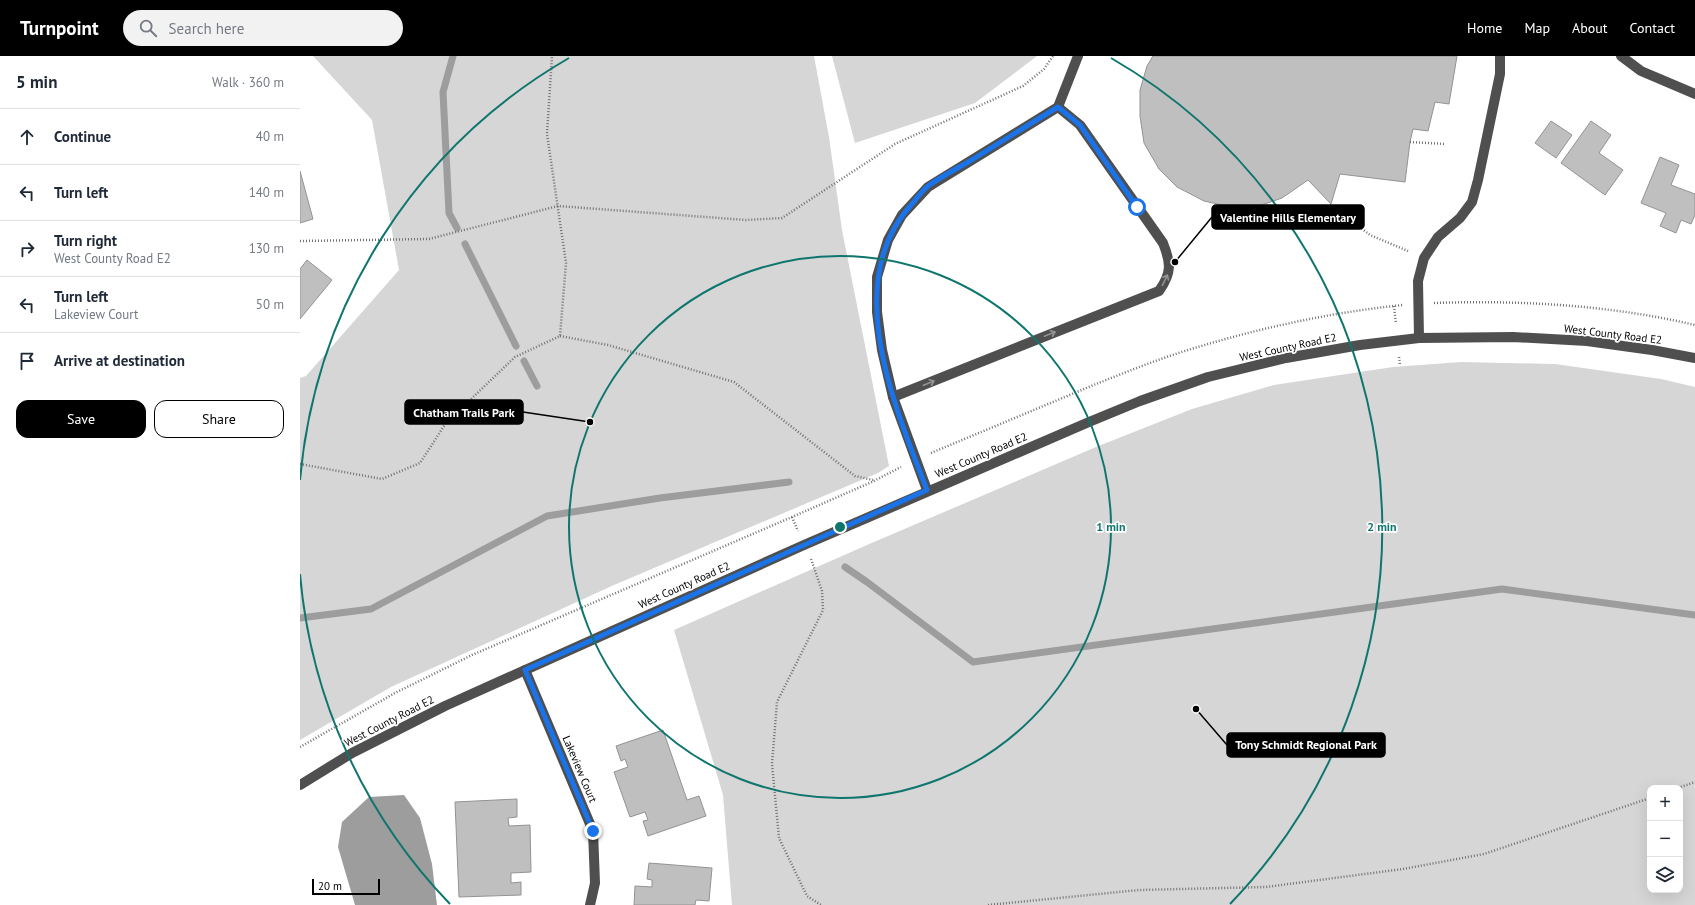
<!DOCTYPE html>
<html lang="en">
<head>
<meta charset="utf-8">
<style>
	body { margin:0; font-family:"PT Sans",sans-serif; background:#f2f2f3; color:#1f2937 }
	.controls { position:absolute; right:12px; bottom:12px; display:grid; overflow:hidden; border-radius:8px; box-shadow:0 4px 16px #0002 }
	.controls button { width:36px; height:36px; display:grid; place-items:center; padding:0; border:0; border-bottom:1px solid #e0e1e3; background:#fff; color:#1f2937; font:20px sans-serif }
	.scale { position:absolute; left:12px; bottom:10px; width:68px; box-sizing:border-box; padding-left:4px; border:2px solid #000; border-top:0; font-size:11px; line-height:14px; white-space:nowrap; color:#000; -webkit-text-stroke:3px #fff; paint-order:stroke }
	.stop { position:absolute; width:12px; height:12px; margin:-9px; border:3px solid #1a73e8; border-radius:50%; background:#fff }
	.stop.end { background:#1a73e8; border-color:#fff; box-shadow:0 1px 4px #0008 }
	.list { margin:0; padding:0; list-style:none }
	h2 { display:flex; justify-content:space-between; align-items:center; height:52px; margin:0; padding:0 16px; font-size:17px }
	h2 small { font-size:13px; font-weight:400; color:#747a83 }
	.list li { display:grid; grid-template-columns:26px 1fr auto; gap:12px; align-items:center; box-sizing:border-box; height:56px; padding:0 16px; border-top:1px solid #e0e1e3 }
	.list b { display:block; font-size:15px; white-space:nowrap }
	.list p { margin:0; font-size:13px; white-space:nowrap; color:#747a83 }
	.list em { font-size:13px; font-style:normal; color:#747a83 }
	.actions { display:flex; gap:8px; padding:12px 16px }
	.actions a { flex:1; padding:9px 0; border:1px solid #000; border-radius:12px; text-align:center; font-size:14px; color:#000 }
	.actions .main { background:#000; color:#fff }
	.icon { flex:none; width:22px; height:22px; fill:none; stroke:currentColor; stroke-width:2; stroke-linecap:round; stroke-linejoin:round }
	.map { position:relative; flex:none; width:1395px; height:849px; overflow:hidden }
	header { display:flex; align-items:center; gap:24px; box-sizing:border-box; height:56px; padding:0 20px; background:#000; color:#fff }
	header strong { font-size:19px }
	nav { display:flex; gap:22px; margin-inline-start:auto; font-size:14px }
	.search { width:280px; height:36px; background:#f2f2f3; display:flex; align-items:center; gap:10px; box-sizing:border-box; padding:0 14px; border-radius:22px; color:#747a83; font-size:15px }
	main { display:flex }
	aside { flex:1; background:#fff }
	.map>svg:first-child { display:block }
</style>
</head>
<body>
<header>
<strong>Turnpoint</strong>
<div class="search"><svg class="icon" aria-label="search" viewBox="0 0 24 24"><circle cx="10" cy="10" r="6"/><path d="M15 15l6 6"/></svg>Search here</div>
<nav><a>Home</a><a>Map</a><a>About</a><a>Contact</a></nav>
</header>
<main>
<aside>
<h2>5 min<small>Walk · 360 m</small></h2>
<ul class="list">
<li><svg class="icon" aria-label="ahead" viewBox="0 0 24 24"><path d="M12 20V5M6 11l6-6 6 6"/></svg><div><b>Continue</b></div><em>40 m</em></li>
<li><svg class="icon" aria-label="left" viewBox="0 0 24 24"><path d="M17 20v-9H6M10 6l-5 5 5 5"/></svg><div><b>Turn left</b></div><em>140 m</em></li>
<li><svg class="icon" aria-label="right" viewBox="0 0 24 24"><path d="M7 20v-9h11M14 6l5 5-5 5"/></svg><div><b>Turn right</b><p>West County Road E2</p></div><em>130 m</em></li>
<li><svg class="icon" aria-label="left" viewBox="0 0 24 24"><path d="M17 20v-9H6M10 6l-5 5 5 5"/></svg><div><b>Turn left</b><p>Lakeview Court</p></div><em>50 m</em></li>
<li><svg class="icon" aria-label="arrive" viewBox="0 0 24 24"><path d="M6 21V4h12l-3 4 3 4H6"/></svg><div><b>Arrive at destination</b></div></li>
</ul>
<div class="actions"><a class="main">Save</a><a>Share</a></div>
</aside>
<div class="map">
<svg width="1395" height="849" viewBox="0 0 1395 849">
	<rect width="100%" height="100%" fill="#fff"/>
	<!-- green -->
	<g fill="#d6d6d6" fill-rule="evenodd">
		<polygon points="13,0 514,0 529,81 542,174 589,410 578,417 314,529 91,631 0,684 0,322 6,320 99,214 72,64"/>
		<polygon points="532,0 737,0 675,47 555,87"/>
		<path d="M1161,306L1255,308L1361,323L1395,331V849H432L423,739L374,574L567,489L796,391L892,353L974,329L1093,311ZM1350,732H1380V834H1350Z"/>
	</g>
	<!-- water -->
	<polygon fill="#9d9d9d" points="104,739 120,762 132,808 137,849 55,849 38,791 42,766 69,741"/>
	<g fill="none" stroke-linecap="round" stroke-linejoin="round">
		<!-- stream -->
		<g stroke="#9d9d9d" stroke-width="7">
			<polyline points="153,0 143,36 149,157 157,172"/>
			<polyline points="165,188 216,290"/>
			<polyline points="224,305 237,330"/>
			<polyline points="545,511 567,526 673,606 1202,533 1395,559"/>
			<polyline points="0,562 71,553 247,460 360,442 489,426"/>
		</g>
	</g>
	<!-- building -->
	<g fill="#bfbfbf" stroke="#939393">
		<polygon points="853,0 1157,0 1149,48 1135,46 1128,75 1113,73 1110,86 1105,126 1040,118 1031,148 1008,124 982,142 959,150 936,152 904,145 877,131 859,113 844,87 840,60 840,34 847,10"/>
		<polygon points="1251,65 1272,79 1256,102 1235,87"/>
		<polygon points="1291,65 1311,79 1299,97 1323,114 1305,139 1261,107"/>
		<polygon points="1360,101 1379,109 1371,129 1395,138 1395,159 1391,168 1381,164 1376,177 1360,170 1366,157 1341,147"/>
		<polygon points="0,115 13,163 0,167"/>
		<polygon points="7,204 32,224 0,263 0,213"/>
		<polygon points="363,674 387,744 399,740 406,760 348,780 343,765 348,764 345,756 330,761 314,716 328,711 325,703 321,705 316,690"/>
		<polygon points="217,743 217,761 208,762 209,770 230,769 231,816 211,817 211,827 221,826 221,839 159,841 155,746"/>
		<polygon points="349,807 412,812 409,845 396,844 395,849 334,849 335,830 352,831 352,824 347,823"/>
	</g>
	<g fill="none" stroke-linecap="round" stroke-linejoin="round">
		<!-- path -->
		<g stroke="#717171" stroke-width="2.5" stroke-dasharray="1 2" stroke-linecap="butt">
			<polyline points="1110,86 1145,88"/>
			<polyline points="1038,154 1070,179 1108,195"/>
			<polyline points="0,185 129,183 258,150 446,164 482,162 595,88 723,30 744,13 753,0"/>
			<path d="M1134,247C1220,244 1310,249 1395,269"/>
			<polyline points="1094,250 1096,268"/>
			<polyline points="260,280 308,289 434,326 555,420 573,424"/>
			<polyline points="1099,301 1100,309"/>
			<path d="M631,397C686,374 741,351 796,328C829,315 863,301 898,291C964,271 1034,256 1103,249"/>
			<polyline points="0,408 82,423 120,407 146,367 215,301 260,280 266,207 247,78 252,0"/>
			<polyline points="492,461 498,475"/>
			<polyline points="511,503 522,535 523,554 477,646 472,708 479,782 507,840 521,849"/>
			<polyline points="0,691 95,637 172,599 492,461 574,425 601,411"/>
			<polyline points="1378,732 1395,726"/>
			<polyline points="688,849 839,834 966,831 1103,813 1184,798 1350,742"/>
		</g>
		<!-- minor -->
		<g stroke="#4f4f4f" stroke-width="10">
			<polyline points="1321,0 1341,15 1395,38"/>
			<polyline points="1119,282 1118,225 1124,202 1138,181 1160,162 1172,146 1178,124 1200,18 1200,0"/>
			<path d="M593,341L859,235C872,217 871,207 863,187L780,69L758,51"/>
			<polyline points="627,434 593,341 582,294 577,256 577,221 588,184 602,159 628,131 758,51 778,0"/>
			<polyline points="225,614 293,775 295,827 290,849"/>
			<polyline points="0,729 52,697 145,650 504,489 789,366 840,345 908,321 986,302 1060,289 1119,282 1213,281 1287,285 1352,294 1395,302"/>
		</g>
	</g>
	<!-- one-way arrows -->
	<defs><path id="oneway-shaft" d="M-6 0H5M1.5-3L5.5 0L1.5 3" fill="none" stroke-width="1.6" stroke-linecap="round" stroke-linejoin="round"/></defs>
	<g stroke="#959595">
		<use href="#oneway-shaft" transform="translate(865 224) rotate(-64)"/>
		<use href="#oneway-shaft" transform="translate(750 278) rotate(-22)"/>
		<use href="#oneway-shaft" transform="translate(629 327) rotate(-22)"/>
	</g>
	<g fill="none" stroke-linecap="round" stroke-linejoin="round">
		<!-- route -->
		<path stroke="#1a73e8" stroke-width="5" d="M293,775L225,614L627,434C595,351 540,225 612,148C617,142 622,135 628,130C641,121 656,113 670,105C699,87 728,69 758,51L780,69L837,151"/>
	</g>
	<!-- distance rings -->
	<g fill="none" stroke="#0f766e" stroke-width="2">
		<circle cx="540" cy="471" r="271"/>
		<path d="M150 848A542 542 0 0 1 0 518M0 424A542 542 0 0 1 269 2M811 2A542 542 0 0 1 930 848"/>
	</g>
	<g text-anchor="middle" stroke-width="3.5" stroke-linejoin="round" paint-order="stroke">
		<!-- street labels -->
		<g font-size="11" fill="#000" stroke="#fff">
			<text transform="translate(1313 278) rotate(7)" y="4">West County Road E2</text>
			<text transform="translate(988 291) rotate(-12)" y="4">West County Road E2</text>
			<text transform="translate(681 399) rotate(-23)" y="4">West County Road E2</text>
			<text transform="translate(384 529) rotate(-24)" y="4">West County Road E2</text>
			<text transform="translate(89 665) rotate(-27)" y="4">West County Road E2</text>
			<text transform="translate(280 713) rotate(67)" y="4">Lakeview Court</text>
		</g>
	</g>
	<circle cx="540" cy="471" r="6" fill="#0f766e" stroke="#fff" stroke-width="2"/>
	<g font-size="12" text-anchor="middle" font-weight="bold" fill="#0f766e" stroke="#fff" stroke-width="3.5" stroke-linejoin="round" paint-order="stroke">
		<text x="811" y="475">1 min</text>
		<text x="1082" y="475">2 min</text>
	</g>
	<!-- callouts -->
	<path fill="none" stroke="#000" stroke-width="1.5" d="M875 206L912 161M290 366L223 356M896 653L927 689"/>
	<g fill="#000" stroke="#fff" stroke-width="1.5">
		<circle cx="875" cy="206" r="4"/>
		<circle cx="290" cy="366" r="4"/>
		<circle cx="896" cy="653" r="4"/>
	</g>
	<g fill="#000" stroke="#000" stroke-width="1.5">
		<rect x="912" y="149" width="152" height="24" rx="4"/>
		<rect x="105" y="344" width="118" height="24" rx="4"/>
		<rect x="927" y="677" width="158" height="24" rx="4"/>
	</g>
	<g font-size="12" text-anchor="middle" font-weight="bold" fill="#fff">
		<text x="988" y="166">Valentine Hills Elementary</text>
		<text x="164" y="361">Chatham Trails Park</text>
		<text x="1006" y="693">Tony Schmidt Regional Park</text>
	</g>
</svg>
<div class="controls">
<button>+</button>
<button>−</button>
<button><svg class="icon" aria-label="layers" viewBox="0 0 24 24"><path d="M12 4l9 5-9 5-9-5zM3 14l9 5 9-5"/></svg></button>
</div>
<div class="scale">20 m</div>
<div class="stop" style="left:837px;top:151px"></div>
<div class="stop end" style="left:293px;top:775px"></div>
</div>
</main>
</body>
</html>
